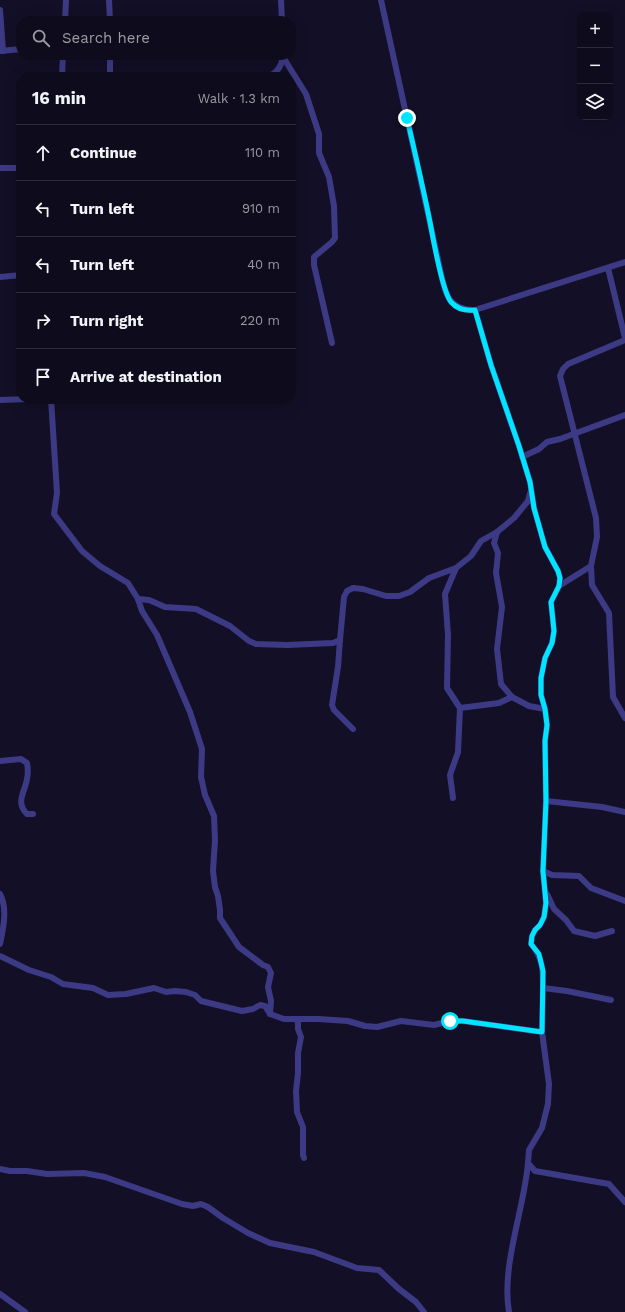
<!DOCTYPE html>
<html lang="en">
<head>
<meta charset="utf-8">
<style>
	body { margin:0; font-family:"Work Sans",sans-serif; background:#171425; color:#f1f3f6 }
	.controls { position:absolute; right:12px; top:12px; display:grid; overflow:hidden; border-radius:8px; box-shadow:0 4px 16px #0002 }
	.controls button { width:36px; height:36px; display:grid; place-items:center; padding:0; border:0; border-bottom:1px solid #2e2b3b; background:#0e0b1c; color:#f1f3f6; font:20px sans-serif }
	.stop { position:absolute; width:12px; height:12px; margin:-9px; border:3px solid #00e5ff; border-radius:50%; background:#fff }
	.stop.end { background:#00e5ff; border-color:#fff; box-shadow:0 1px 4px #0008 }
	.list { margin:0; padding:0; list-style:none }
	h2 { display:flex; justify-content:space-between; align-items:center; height:52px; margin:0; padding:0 16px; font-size:17px }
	h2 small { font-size:13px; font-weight:400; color:#9b9ba3 }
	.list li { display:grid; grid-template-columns:26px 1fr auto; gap:12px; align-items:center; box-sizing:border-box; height:56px; padding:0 16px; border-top:1px solid #2e2b3b }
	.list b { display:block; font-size:15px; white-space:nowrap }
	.list em { font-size:13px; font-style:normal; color:#9b9ba3 }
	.icon { flex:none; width:22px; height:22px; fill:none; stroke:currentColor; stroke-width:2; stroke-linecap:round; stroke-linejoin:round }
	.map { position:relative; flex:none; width:625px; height:1312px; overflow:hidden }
	.search { position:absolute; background:#0e0b1c; box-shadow:0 4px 16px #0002; left:16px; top:16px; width:280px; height:44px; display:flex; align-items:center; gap:10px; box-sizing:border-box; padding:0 14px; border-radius:16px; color:#9b9ba3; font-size:15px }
	.panel { position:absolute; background:#0e0b1c; box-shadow:0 4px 16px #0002; left:16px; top:72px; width:280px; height:332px; border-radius:16px }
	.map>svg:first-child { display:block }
</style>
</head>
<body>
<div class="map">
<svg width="625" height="1312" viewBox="0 0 625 1312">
	<rect width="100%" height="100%" fill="#130f26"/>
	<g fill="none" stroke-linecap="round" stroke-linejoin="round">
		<!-- minor -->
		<g stroke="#3d3a85" stroke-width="6">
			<polyline points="109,0 110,21"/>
			<polyline points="281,0 282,21"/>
			<path d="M381,0L439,264C444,287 445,311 475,310L491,365L519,446L530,482L534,508L545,547L558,571L560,578L559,586L551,602L554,631L552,643L545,658L541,678V695L545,709L547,725L545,741L546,801L543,871L546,903L544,917L540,925L535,930L532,936L531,944C543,959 543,969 543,988L567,991L611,1000"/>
			<polyline points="0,10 3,51"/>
			<polyline points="65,21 66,0"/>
			<polyline points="1,51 21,49"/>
			<polyline points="110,55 110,77"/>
			<polyline points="283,57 306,94 319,134 319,153 329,177 334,206 335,238 332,242 314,257 314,265 332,343"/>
			<polyline points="62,77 63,55"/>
			<path d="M266,77C277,74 282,66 283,55"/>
			<polyline points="0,168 21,168"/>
			<polyline points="608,268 625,338"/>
			<polyline points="0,277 21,275"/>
			<polyline points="475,310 625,262"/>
			<polyline points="51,399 57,493 54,514 82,551 100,566 128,583 138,599 142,611 157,635 190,712 202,749 201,777 205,795 214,816 215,840 213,871 215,887 218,896 220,910 220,918 239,947 263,965 268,967 271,973 268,987 271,1001 270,1014"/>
			<polyline points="0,400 28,399"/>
			<polyline points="522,457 539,449 547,442 560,439 625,415"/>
			<polyline points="497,532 494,543 498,553 496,573 502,607 497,649 501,684 512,697 529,706 545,709"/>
			<polyline points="591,566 592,585 609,613 613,697 625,718"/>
			<polyline points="559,586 591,566 597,537 596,518 560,376 563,369 568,364 625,340"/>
			<polyline points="138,599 149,600 165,607 196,609 230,626 249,641 256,644 287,645 333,643 340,640 344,597 347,591 353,588 363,589 386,596 399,596 410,592 429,578 456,568 471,556 481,541 497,532 514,518 528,501 530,493"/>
			<polyline points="340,640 338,667 332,705 334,710 353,729"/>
			<polyline points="460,708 499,703 512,697"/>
			<path d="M0,761L21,759L27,763C28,768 28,774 27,779C25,792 15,802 27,814H33"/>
			<polyline points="453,798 450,775 458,752 460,708 447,688 448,635 445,594 456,568"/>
			<polyline points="546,801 602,807 625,812"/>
			<polyline points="543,871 552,875 579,876 591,888 625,901"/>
			<path d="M0,894C8,909 3,929 0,944"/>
			<polyline points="547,894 554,909 566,920 574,931 595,936 612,931"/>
			<polyline points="0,956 29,970 51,977 63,984 93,988 108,995 126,994 154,988 166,992 175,991 186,992 195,995 201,1001 242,1011 253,1009 260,1005 265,1006 270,1014 284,1019 318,1019 348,1021 365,1026 377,1027 401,1021 434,1025 450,1021 463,1021 542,1032"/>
			<polyline points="543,988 542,1032 549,1084 548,1104 542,1128 529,1150 528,1163 535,1171 609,1184 625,1202"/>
			<polyline points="296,1019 298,1023 298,1029 301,1037 298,1053 298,1073 296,1091 297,1112 303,1127 303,1155 304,1158"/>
			<polyline points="0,1169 10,1171 27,1171 47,1174 84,1173 105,1177 182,1204 193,1206 201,1204 208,1207 223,1218 248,1233 270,1243 314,1252 357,1268 379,1270 399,1289 416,1302 424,1312"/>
			<polyline points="0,1294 25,1312"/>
			<path d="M509,1312C501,1266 524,1210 528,1163"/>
		</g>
	</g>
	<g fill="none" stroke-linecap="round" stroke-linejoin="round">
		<!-- route -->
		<path stroke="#00e5ff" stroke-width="5" d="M407,118C415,153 423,187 430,222C433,238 442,291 451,302C457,309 466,311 475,310L491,365L519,446L530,482L534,508L545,547L558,571L560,578L559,586L551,602L554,631L552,643L545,658L541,678V695L545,709L547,725L545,741L546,801L543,871L546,903L544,917L540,925L535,930L532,936L531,944L539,954L543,971L542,1032L463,1021H450"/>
	</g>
</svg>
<div class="controls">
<button>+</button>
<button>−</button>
<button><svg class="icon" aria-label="layers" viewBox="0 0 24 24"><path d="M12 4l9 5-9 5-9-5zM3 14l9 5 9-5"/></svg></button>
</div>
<div class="stop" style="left:450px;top:1021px"></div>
<div class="stop end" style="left:407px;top:118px"></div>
<div class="search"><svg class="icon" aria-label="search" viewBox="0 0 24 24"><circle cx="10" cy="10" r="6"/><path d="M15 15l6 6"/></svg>Search here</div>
<section class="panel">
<h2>16 min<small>Walk · 1.3 km</small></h2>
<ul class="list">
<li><svg class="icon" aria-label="ahead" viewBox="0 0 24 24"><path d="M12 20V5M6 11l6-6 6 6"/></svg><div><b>Continue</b></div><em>110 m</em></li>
<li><svg class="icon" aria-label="left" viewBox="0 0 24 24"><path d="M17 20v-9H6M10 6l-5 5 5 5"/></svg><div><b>Turn left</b></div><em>910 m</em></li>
<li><svg class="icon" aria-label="left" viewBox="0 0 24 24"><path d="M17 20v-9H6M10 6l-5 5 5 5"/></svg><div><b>Turn left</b></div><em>40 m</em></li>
<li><svg class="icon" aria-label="right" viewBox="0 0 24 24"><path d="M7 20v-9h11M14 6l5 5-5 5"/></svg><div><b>Turn right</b></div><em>220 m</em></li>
<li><svg class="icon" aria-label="arrive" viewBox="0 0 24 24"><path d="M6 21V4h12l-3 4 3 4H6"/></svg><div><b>Arrive at destination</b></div></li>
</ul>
</section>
</div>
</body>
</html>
